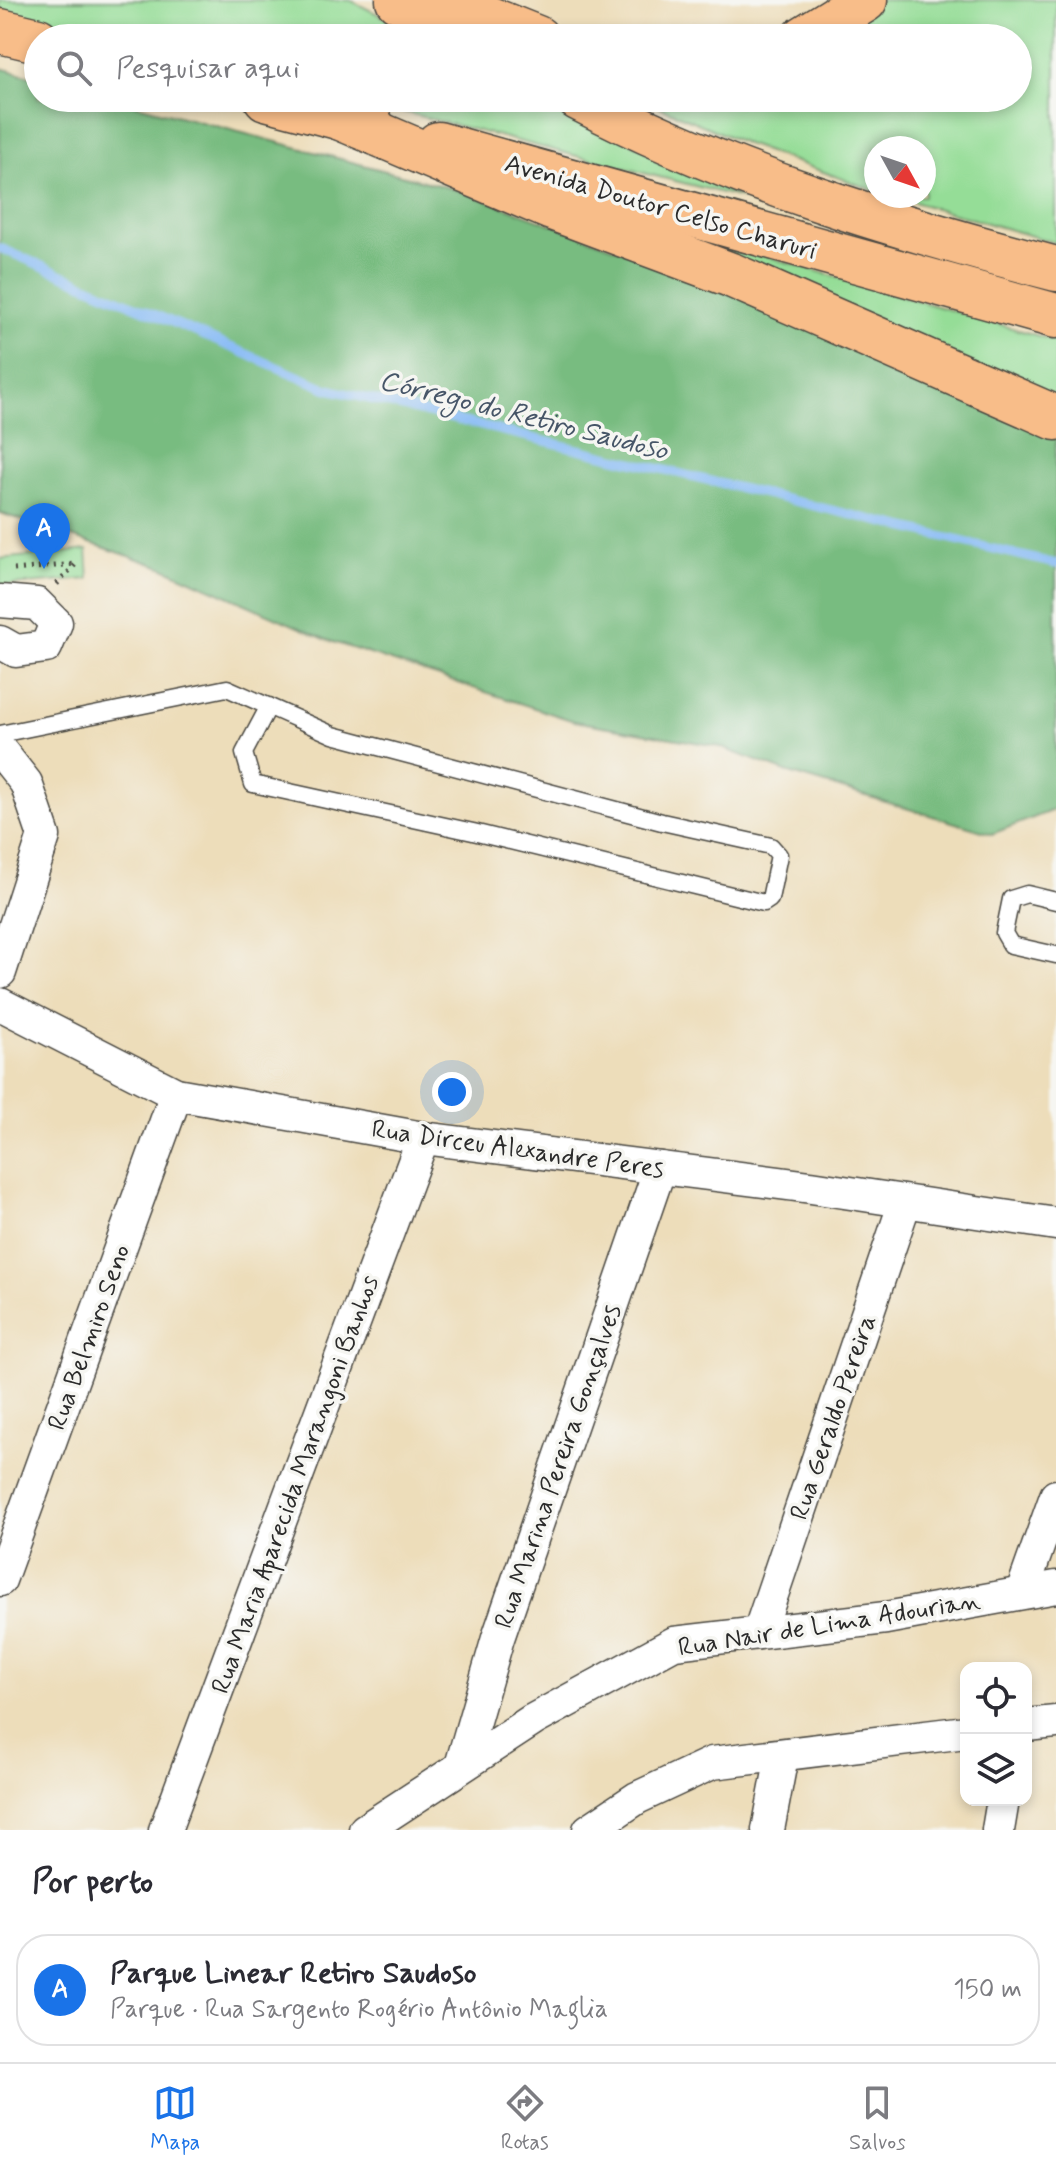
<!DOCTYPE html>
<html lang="pt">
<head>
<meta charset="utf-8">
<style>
	body { margin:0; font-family:Mynerve,sans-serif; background:#f2f2f3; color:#2b2b33 }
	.controls { position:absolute; right:24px; bottom:24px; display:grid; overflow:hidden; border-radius:16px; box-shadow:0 4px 12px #0003 }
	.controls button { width:72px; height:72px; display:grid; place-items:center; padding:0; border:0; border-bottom:2px solid #e1e1e2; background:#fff; color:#2b2b33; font:40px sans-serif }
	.compass { position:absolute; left:864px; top:136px; width:72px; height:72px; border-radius:50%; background:#fff; box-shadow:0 4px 12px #0003; rotate:130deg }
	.you { position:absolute; left:452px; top:1092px; width:28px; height:28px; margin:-20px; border:6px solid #fff; border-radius:50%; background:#1a73e8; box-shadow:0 0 0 12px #1a73e833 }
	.badge { display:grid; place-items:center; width:52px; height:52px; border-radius:50%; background:#1a73e8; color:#fff; font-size:26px; font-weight:700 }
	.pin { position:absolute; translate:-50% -66px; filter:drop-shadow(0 2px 4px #0008) }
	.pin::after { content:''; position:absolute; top:42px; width:28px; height:24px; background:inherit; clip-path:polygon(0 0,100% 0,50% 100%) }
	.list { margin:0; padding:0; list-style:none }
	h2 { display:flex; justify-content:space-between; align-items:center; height:104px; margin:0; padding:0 32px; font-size:34px }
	h2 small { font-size:26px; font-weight:400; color:#7c7c81 }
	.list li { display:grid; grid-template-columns:52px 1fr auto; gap:24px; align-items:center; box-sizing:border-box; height:112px; margin:0 16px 16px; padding:0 16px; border:2px solid #e1e1e2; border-radius:32px }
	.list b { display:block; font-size:30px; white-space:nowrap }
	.list p { margin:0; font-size:26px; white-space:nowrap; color:#7c7c81 }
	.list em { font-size:26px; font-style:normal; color:#7c7c81 }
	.icon { flex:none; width:44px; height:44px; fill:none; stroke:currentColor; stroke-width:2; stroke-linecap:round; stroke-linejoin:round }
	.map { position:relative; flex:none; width:1056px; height:1830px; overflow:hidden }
	.search { position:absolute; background:#fff; box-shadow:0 4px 12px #0003; left:24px; right:24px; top:24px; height:88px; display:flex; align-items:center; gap:20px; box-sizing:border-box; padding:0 28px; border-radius:44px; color:#7c7c81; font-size:30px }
	.sheet { height:232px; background:#fff }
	nav { display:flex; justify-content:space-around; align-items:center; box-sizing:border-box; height:112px; border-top:2px solid #e1e1e2; background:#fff; font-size:22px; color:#7c7c81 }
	nav a { display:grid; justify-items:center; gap:4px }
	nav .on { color:#1a73e8 }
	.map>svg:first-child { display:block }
</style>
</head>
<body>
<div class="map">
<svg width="1056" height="1830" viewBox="0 0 1056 1830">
	<rect width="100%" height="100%" fill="#f6f6f2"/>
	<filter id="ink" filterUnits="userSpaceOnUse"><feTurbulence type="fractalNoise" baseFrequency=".0125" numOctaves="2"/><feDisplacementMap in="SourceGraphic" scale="16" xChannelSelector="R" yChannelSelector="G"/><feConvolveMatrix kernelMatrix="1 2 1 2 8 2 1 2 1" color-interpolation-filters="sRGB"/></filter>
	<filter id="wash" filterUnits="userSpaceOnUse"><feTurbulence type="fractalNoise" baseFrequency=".006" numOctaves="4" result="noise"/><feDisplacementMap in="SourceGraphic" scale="32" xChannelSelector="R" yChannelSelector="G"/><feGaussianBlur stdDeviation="1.8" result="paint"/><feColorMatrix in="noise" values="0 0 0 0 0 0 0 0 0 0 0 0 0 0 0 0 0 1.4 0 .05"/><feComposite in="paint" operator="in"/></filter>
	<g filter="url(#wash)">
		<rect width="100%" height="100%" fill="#edddba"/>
		<!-- green -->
		<g fill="#95dd97" stroke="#608461" stroke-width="2">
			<polygon points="0,0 350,0 425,38 114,38 0,9"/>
			<polygon points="881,0 1056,0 1056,243 893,196 924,196 924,148 876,148 876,191 749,145 639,98 1018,98 1018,38 824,38"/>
			<polygon points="349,98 543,98 742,198"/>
			<polygon points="655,224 1056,341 1056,409"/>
			<polygon points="87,550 89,579 0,586 0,559"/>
		</g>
		<!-- forest -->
		<polygon fill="#78bc80" stroke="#527456" stroke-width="2" points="0,68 38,78 38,98 111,98 461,191 681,272 1056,434 1056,809 992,834 786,772 717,746 574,721 327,640 162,567 0,513"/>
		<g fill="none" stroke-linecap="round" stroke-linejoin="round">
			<!-- stream -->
			<polyline stroke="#88bbf5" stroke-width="9" points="0,248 328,389 1056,564"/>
		</g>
	</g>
	<g filter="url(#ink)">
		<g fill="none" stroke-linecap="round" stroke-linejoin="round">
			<defs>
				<g id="lane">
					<polyline points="0,734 227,688 333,735 662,822 771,846 779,855 770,899 764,903 473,832 253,784 244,753 269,706"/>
					<polyline points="1056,901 1027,894 1011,899 1004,933 1011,945 1056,955"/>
				</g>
				<g id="street">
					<polyline points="0,601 37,604 56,623 46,647 16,651 0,642"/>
					<polyline points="0,750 26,783 44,836 0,972"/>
					<polyline points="0,1004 176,1094 423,1138 811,1187 1056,1224"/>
					<polyline points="0,1580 176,1094"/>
					<polyline points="1022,1592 1056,1496"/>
					<polyline points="759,1633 905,1202"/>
					<polyline points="1026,1725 1056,1722"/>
					<polyline points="461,1766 498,1638 660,1168"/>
					<polyline points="165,1830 423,1138"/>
					<polyline points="365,1830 533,1720 674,1643 886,1618 1056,1587"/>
					<polyline points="589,1830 637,1798 712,1763 966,1732"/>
					<polyline points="768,1830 782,1756"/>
					<polyline points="998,1830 1003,1800"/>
				</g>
				<g id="primary">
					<polyline points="398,0 468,38"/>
					<polyline points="0,31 38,40"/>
					<polyline points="266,98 372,126"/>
					<path d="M578,98C728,177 893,226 1056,269"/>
					<polyline points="438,144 1056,316"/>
				</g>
				<g id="highway">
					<polyline points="442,0 537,38"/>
					<polyline points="804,38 865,0"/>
					<polyline points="336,116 552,208 731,275 1056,418"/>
				</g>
			</defs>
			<!-- lane casing -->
			<use href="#lane" stroke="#484640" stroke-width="19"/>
			<!-- street casing -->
			<use href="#street" stroke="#484640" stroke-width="35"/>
			<!-- primary casing -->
			<use href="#primary" stroke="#484640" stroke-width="47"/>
			<!-- highway casing -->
			<use href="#highway" stroke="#484640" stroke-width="47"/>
			<!-- path -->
			<g stroke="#484640" stroke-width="5" stroke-dasharray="2 6" stroke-linecap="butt">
				<polyline points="14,570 75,564"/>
				<polyline points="57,584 76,564"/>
			</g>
			<!-- lane -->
			<use href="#lane" stroke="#fff" stroke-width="16"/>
			<!-- street -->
			<use href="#street" stroke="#fff" stroke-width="32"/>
			<!-- primary -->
			<use href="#primary" stroke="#f8bd89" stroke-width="44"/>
			<!-- highway -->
			<use href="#highway" stroke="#f8bd89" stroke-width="44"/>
		</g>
	</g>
	<g text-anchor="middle" stroke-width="7" stroke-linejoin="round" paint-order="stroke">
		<!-- street labels -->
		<g font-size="26" fill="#2b2b2b" stroke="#f6f6f2">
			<text transform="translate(661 206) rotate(16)" y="9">Avenida Doutor Celso Charuri</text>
			<text transform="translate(518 1148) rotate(8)" y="9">Rua Dirceu Alexandre Peres</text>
			<text transform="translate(88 1337) rotate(-70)" y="9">Rua Belmiro Seno</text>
			<text transform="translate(832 1417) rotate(-71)" y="9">Rua Geraldo Pereira</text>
			<text transform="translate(557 1466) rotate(-71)" y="9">Rua Marina Pereira Gonçalves</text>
			<text transform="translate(294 1484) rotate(-70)" y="9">Rua Maria Aparecida Marangoni Banhos</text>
			<text transform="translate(829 1623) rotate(-9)" y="9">Rua Nair de Lima Adourian</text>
		</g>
		<!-- water labels -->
		<g font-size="28" font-style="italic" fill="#475668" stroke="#f6f6f2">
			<text transform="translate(524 414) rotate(14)" y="10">Córrego do Retiro Saudoso</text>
		</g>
	</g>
</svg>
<div class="controls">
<button><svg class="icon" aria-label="locate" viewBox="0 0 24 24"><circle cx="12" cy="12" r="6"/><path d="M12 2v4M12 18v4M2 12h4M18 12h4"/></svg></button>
<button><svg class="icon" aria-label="layers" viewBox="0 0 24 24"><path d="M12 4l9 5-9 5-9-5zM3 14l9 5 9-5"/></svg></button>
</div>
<svg class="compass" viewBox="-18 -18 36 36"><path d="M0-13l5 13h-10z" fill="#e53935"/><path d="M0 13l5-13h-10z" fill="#7c7c81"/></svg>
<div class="you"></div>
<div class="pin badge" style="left:44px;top:569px">A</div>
<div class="search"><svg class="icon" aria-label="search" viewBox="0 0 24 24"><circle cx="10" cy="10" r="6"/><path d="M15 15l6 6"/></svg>Pesquisar aqui</div>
</div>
<section class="sheet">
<h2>Por perto<small></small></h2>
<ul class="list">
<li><span class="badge">A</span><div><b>Parque Linear Retiro Saudoso</b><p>Parque · Rua Sargento Rogério Antônio Maglia</p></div><em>150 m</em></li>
</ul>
</section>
<nav>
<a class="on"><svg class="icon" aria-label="map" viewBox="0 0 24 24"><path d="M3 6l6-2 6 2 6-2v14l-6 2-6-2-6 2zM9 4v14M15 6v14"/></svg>Mapa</a>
<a><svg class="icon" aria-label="directions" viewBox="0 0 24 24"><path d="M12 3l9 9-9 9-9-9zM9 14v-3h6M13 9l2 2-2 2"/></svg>Rotas</a>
<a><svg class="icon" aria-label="saved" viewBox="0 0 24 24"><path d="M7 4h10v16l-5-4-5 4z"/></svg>Salvos</a>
</nav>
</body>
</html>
